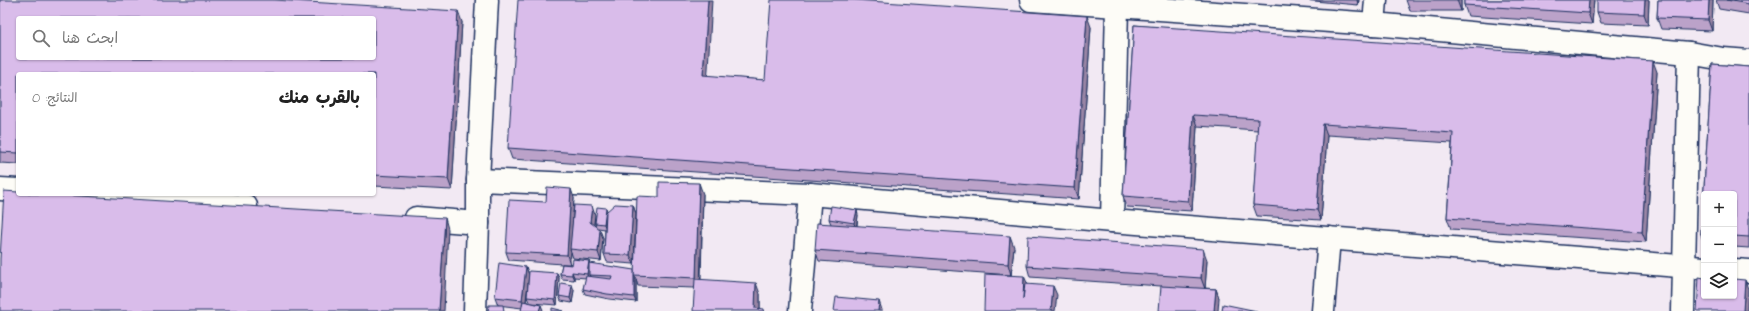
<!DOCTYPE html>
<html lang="ar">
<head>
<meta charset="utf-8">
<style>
	body { margin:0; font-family:"Architects Daughter","Playpen Sans Arabic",sans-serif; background:#f2f2f2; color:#222; direction:rtl }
	.controls { position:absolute; right:12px; bottom:12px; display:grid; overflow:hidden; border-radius:4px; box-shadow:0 1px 3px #0004 }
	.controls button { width:36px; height:36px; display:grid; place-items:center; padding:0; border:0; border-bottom:1px solid #e0e0e0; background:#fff; color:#222; font:20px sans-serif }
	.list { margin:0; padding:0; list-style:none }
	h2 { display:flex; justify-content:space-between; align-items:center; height:52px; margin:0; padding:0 16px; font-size:17px }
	h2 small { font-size:13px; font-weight:400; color:#767676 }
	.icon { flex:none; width:22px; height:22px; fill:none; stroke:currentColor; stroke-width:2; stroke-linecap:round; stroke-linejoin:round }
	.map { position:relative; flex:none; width:1749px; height:311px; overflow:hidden; direction:ltr }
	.search { position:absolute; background:#fff; box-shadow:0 1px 3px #0004; left:16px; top:16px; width:360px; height:44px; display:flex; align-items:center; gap:10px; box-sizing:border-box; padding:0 14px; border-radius:4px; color:#767676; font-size:15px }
	.panel { position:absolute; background:#fff; box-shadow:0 1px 3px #0004; left:16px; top:72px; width:360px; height:124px; border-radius:4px; direction:rtl }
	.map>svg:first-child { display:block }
</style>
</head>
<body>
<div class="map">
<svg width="1749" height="311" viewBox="0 0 1749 311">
	<rect width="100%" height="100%" fill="#f2e9f3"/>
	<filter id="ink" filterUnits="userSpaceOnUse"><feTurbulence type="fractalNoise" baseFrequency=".025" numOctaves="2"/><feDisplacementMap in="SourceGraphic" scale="8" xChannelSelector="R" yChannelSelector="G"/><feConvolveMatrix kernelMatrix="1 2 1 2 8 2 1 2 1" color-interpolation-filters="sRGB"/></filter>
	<g filter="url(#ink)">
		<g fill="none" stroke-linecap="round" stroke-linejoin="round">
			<defs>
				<g id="minor">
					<polyline points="1031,0 1374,24 1689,53 1723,59 1749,61"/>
					<polyline points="1374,24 1376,0"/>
					<polyline points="478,180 810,194 1112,221 1704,268"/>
					<polyline points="0,189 18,190"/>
					<polyline points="74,194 246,206"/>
					<polyline points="416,218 478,223"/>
					<polyline points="1112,221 1117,6"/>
					<polyline points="1734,270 1749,271"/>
					<polyline points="475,311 478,223 478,180 487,0"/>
					<polyline points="800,311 810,194"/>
					<polyline points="1323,311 1329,238"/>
					<polyline points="1683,311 1689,53"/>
				</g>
			</defs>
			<!-- minor casing -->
			<use href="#minor" stroke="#1b2f5e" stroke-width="25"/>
			<!-- minor -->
			<use href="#minor" stroke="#fdfcf7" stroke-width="22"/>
		</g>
		<!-- wall -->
		<g fill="#bba2c9" stroke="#1b2f5e" fill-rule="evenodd">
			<polygon points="0,0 462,22 452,190 374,186 374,74 18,74 18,164 0,163"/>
			<polygon points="1303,0 1359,0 1358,5"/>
			<polygon points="1406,0 1461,0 1461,11 1410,11"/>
			<polygon points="1464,0 1594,0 1592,24 1468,16 1464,5"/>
			<polygon points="1649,0 1648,25 1601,23 1597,12"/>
			<polygon points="1658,0 1713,0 1712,31 1661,29 1657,18"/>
			<polygon points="1716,0 1749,0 1749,14 1719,9"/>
			<polygon points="1134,25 1657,72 1646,242 1451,229 1447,218 1452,143 1327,135 1321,220 1257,216 1253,205 1258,130 1197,126 1192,211 1127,207 1123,196"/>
			<polygon points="1091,27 1079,199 512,159 508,148 707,76 765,80"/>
			<polygon points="1712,64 1749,67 1749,248 1734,247 1734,194 1704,194 1704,244 1701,234"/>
			<polygon points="703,194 701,280 760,294 760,308 765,311 694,288 638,286 636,279 636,302 609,299 585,294 583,289 586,278 574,277 574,280 562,279 560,274 562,264 509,260 506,252 546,202 574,198 573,210 595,215 594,225 596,227 595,223 607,211 633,205 636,214 634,264 607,262 604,254 605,229 598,228 603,238 601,261 573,258 571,252 570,264 562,264 572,265 589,261 589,263 635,271 659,197"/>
			<polygon points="858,215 857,226 1014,247 1011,275 819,261 815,250 831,224 829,219"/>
			<polygon points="1207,260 1205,288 1216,289 1219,298 1161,286 1030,277 1027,266"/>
			<path d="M526,267L529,275L557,273L559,278L557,305L531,303L543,310L522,308L498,305L495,297ZM529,276L527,297L529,302H526Z"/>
			<polygon points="574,290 572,303 561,301 559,296"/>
		</g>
		<!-- shaded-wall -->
		<g fill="#9884a4" stroke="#1b2f5e">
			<polygon points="708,0 712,0 707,86 703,75"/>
			<polygon points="1357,0 1359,0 1358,5"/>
			<polygon points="1457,0 1461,0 1461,11"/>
			<polygon points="1589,0 1594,0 1592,24 1588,13"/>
			<polygon points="1645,0 1649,0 1648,25 1644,14"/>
			<polygon points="1709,0 1713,0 1712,31 1708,20"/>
			<polygon points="458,11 462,22 452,190 448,179"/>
			<polygon points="1087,16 1091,27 1079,199 1075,188"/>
			<polygon points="1653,61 1657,72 1646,242 1642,232"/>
			<polygon points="1193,115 1197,126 1192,211 1188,201"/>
			<polygon points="1323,124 1327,135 1321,220 1317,210"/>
			<polygon points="699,183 703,194 700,288 696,278"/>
			<polygon points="571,189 574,198 571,249 570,249 571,252 570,264 567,255"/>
			<polygon points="633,205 636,214 634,264 630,255"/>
			<polygon points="592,206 595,215 593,231 590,222"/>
			<polygon points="606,208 608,213 606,230 604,224"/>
			<polygon points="857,210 858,215 856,229 854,223"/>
			<polygon points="445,218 448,229 444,311 439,311"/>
			<polygon points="600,230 603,238 601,261 598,252"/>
			<polygon points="1010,236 1014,247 1011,275 1008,264"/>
			<polygon points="1203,249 1207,260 1205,289 1201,278"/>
			<polygon points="589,261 591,266 589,279 587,274"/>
			<polygon points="526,267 529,275 525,309 522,300"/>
			<polygon points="572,272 574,277 574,280 572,275"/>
			<polygon points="557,273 559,278 557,305 555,300"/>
			<polygon points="634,275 636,279 636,302 634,297"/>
			<polygon points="1024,276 1028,285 1023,299"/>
			<polygon points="1745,280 1748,289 1747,311 1743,311"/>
			<polygon points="756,283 760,294 760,311 755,308"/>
			<polygon points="572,285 574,290 572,303 570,298"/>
			<polygon points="1053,286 1057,295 1055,311 1051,311"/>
			<polygon points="1216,289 1219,298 1218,311 1214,311"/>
			<polygon points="879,301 882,310 882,311 878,311"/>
			<polygon points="541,305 543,310 542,311 539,311"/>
		</g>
		<!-- building -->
		<g fill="#d9bcea" stroke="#1b2f5e" fill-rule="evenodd">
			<path d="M0,0H274L458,11L448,179L374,175V74H18V153L0,152ZM18,18H374V58H18Z"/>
			<polygon points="518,0 708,0 703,75 765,80 771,0 854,0 1087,16 1075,188 508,148"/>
			<polygon points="1464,0 1589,0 1588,13 1464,5"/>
			<polygon points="1597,0 1645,0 1644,14 1597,12"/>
			<polygon points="1658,0 1709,0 1708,20 1657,18"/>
			<polygon points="1726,0 1749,0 1749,4"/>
			<polygon points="1134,25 1653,61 1642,232 1447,218 1453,133 1323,124 1317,210 1253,205 1258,119 1193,115 1188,201 1123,196"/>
			<polygon points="1712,64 1749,67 1749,237 1734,236 1734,194 1704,194 1704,235 1701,234"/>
			<polygon points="659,182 699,183 696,278 634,275 637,196 659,197"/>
			<polygon points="547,187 571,189 567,255 506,252 509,200 546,202"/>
			<polygon points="4,191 18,192 18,194 48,194 445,218 439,311 0,311 0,259"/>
			<polygon points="615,204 633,205 630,255 604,254 606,212"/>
			<polygon points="574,205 592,206 590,222 600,230 598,252 570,249"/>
			<polygon points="831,206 857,210 854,223 829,219"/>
			<polygon points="597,207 606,208 604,224 595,223"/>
			<polygon points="817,223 1010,236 1008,264 815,250"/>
			<polygon points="1028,236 1203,249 1201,278 1027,266"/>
			<polygon points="573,259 589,261 587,274 572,272 572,275 560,274 562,264 572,265"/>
			<polygon points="499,263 526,267 522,300 495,297"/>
			<polygon points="589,263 634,270 634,297 607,294 583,289 586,276 611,279 612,276 589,275"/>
			<polygon points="529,271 557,273 555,300 527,297"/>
			<polygon points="985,274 1024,276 1023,299 1025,284 1053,286 1051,311 984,311"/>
			<polygon points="1699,277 1704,278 1704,296 1734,296 1734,279 1745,280 1743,311 1697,311"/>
			<polygon points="695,279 756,283 755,308 764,309 764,311 693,311"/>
			<polygon points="561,283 572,285 570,298 559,296"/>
			<polygon points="1161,286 1216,289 1214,311 1159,311"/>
			<polygon points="836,297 879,301 878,311 834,311"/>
			<polygon points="523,301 541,305 539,311 521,311"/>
			<polygon points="1223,304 1257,311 1222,311"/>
			<polygon points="489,305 503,305 504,311 488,311"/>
			<polygon points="552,308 564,311 552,311"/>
		</g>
	</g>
</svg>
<div class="controls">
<button>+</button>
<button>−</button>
<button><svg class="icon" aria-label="layers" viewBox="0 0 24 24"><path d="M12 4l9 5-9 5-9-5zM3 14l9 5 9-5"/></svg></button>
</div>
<div class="search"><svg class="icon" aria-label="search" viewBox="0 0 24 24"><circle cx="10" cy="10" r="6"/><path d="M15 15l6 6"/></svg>ابحث هنا</div>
<section class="panel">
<h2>بالقرب منك<small>النتائج: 0</small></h2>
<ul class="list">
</ul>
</section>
</div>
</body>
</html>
